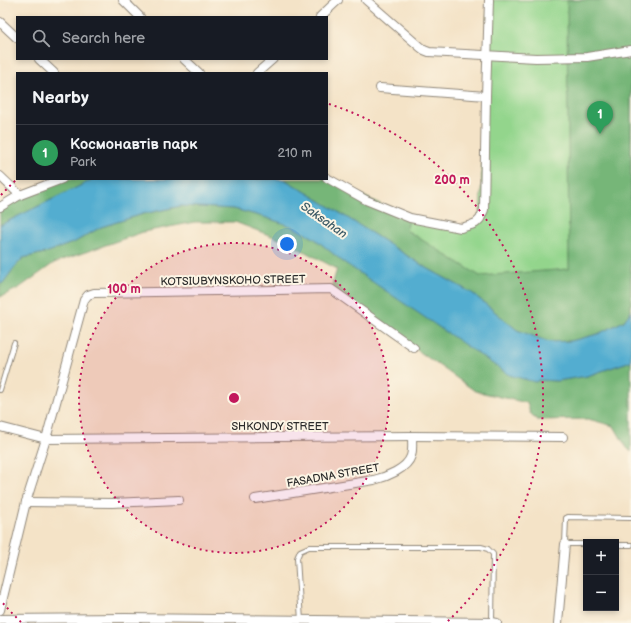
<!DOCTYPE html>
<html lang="en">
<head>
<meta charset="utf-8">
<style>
	body { margin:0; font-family:"Balsamiq Sans",sans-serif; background:#20242c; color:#f1f3f6 }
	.controls { position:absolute; right:12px; bottom:12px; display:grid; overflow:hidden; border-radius:0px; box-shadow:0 2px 6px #0003 }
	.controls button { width:36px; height:36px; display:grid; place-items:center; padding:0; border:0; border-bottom:1px solid #363941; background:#171b24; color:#f1f3f6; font:20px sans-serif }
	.you { position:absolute; left:287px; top:244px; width:14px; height:14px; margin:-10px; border:3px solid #fff; border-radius:50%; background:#1a73e8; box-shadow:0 0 0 6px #1a73e833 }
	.badge { display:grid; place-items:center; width:26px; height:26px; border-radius:50%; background:#d1495b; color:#fff; font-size:13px; font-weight:700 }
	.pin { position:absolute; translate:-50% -33px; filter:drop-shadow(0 1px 2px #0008) }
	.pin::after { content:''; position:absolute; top:21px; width:14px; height:12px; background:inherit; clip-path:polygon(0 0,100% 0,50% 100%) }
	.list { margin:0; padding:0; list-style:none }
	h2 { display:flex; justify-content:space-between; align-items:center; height:52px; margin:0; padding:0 16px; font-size:17px }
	h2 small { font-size:13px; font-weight:400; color:#9ea1a6 }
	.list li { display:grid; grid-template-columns:26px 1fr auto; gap:12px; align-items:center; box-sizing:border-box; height:56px; padding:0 16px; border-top:1px solid #363941 }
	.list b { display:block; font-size:15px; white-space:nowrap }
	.list p { margin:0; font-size:13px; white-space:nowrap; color:#9ea1a6 }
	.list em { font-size:13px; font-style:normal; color:#9ea1a6 }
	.icon { flex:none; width:22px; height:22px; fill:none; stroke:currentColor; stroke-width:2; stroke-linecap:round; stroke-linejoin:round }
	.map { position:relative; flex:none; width:631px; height:623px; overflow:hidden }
	.search { position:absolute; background:#171b24; box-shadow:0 2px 6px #0003; left:16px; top:16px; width:312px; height:44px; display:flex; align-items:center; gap:10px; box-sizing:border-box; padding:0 14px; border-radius:0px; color:#9ea1a6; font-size:15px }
	.panel { position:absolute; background:#171b24; box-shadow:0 2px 6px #0003; left:16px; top:72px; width:312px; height:108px; border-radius:0px }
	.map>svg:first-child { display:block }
</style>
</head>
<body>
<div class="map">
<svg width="631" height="623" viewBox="0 0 631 623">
	<rect width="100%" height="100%" fill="#fcf5e5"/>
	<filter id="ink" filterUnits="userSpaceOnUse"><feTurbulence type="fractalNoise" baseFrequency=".025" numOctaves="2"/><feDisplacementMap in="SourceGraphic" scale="8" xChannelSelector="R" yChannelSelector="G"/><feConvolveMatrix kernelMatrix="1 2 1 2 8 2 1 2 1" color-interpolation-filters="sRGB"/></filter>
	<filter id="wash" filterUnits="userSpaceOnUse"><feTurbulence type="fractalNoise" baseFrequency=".012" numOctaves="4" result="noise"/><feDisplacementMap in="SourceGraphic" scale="16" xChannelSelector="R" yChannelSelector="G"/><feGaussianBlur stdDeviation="0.9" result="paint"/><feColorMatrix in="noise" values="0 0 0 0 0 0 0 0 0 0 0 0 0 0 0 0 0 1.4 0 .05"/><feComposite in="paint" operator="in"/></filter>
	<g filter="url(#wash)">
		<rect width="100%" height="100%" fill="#f4e3c7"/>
		<!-- green -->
		<polygon fill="#93d58c" stroke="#5f805c" points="489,0 631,0 631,311 571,341 406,230 410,218 461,228 480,219"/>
		<!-- forest -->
		<g fill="#76b678" stroke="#507052">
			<polygon points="567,0 631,0 631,311 624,321 598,334 571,341 549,342 517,330 472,293 425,267 324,203 284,179 327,179 410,218 406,230 480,276 569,269"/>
			<polygon points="62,179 94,179 0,225 0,207"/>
			<polygon points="182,206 234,209 264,217 291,226 314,238 342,261 535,382 540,380 557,381 587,376 631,361 631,452 626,447 614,426 588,419 537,420 530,413 527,403 475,391 331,289 337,269 287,242 235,222 195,222 143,232 54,263 19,288 0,297 0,284 3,283 14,268 23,258 48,252 75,242 101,227 143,214"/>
		</g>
		<!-- water -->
		<polygon fill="#52add0" stroke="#3e6c7e" points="94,179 284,179 324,203 425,267 472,293 517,330 549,342 571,341 598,334 624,321 631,311 631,361 587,376 557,381 540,380 535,382 509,375 342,261 314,238 291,226 264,217 234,209 181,206 143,214 101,227 75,242 48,252 23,258 14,268 3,283 0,284 0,225"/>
	</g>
	<g filter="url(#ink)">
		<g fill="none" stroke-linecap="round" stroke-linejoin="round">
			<defs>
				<g id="lane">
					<polyline points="0,390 14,343"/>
					<polyline points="586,544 565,544 566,518 568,517 631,518"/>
					<polyline points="616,545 631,545"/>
					<polyline points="301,621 297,558 300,551 309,547 481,547 488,549 493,554 492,622"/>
				</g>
				<g id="street">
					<polyline points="123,0 140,17"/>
					<polyline points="366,0 420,47 424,50 429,52 536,58 587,57 631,50"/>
					<polyline points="320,17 338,0"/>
					<polyline points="0,22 17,38"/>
					<polyline points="39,59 54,73"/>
					<polyline points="184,59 199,73"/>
					<polyline points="257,73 273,59"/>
					<polyline points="380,88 486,96"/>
					<polyline points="0,176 20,195"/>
					<polyline points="327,178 366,200 410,218 461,228 471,225 476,223 480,219 484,210 486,96 489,0"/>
					<polyline points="0,207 20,195 62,179"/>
					<polyline points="0,427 46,439 412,436 563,437"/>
					<path d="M255,499L374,480C386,477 407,469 411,456C413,450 412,442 412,436"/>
					<polyline points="26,502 112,503 179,500"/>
					<polyline points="0,610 26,502 46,439 84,300 88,295 94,293 331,289 414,348"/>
					<polyline points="0,619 126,618 492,622 497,623"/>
					<polyline points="558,623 565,544"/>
				</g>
			</defs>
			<!-- lane casing -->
			<use href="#lane" stroke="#908779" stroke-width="6"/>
			<!-- street casing -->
			<use href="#street" stroke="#908779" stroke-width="10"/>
			<!-- lane -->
			<use href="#lane" stroke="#fff" stroke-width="4"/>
			<!-- street -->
			<use href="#street" stroke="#fff" stroke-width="8"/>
		</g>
	</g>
	<!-- distance rings -->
	<circle cx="234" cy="398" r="155" fill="#c2185b" fill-opacity=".12"/>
	<g fill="none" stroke="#c2185b" stroke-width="2" stroke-dasharray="2 4">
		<circle cx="234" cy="398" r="155"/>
		<path d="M21 622A309 309 0 0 1 1 601M1 195A309 309 0 0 1 16 180M329 104A309 309 0 0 1 447 622"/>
	</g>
	<g text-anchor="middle" stroke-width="4" stroke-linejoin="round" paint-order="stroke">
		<!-- street labels -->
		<g font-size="11" fill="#2b2b2b" stroke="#fcf5e5">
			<text transform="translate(233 280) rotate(-1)" y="4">KOTSIUBYNSKOHO STREET</text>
			<text x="280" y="430">SHKONDY STREET</text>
			<text transform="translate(333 475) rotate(-10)" y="4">FASADNA STREET</text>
		</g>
		<!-- water labels -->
		<g font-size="12" font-style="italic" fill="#395865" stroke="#fcf5e5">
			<text transform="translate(324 220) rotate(35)" y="4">Saksahan</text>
		</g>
	</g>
	<circle cx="234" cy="398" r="6" fill="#c2185b" stroke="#fcf5e5" stroke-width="2"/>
	<g font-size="12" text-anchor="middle" font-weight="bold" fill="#c2185b" stroke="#fcf5e5" stroke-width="4" stroke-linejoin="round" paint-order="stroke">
		<text x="452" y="184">200 m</text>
		<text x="124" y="293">100 m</text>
	</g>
</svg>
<div class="controls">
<button>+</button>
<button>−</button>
</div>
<div class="you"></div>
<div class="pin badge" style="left:600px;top:134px;background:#2e9e5b">1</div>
<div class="search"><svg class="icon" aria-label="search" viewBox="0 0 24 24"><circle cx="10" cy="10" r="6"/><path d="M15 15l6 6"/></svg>Search here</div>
<section class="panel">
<h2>Nearby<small></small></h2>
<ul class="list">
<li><span class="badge" style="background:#2e9e5b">1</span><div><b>Космонавтів парк</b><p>Park</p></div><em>210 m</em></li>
</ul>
</section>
</div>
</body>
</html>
